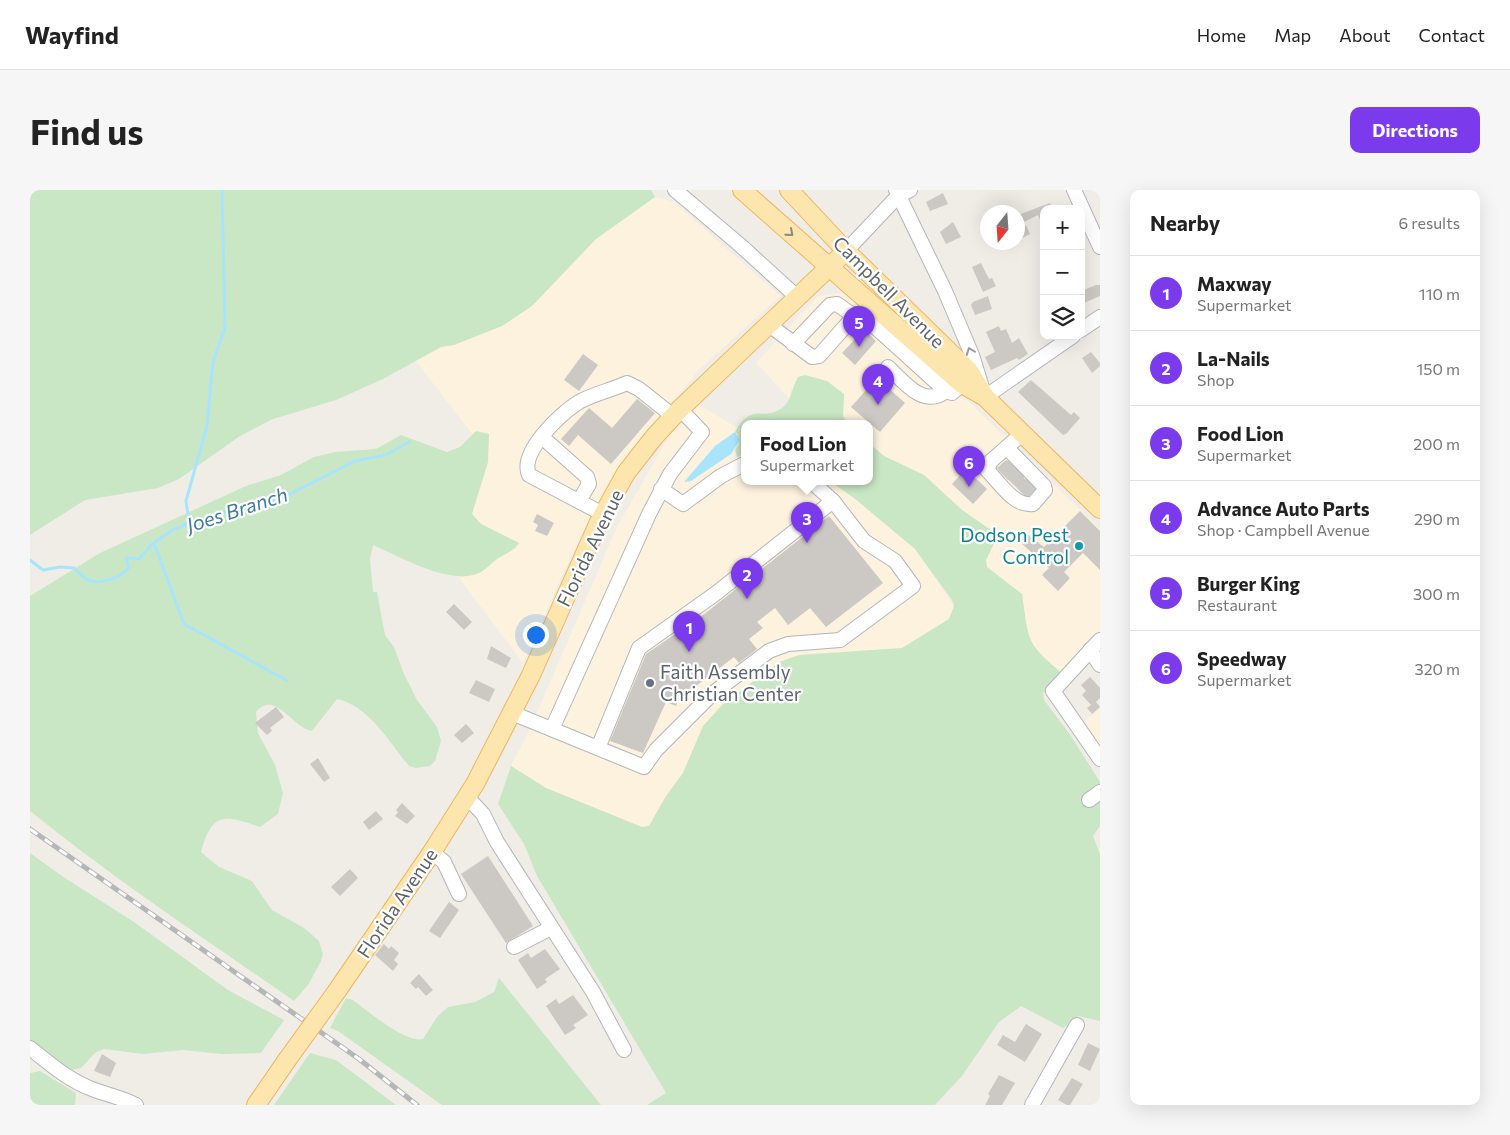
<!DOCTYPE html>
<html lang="en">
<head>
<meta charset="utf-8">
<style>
	body { margin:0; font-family:Commissioner,sans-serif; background:#f6f6f6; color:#222 }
	.controls { position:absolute; right:15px; top:15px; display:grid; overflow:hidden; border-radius:10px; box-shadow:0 5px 20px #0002 }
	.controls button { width:45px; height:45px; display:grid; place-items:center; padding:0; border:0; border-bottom:1px solid #e0e0e0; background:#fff; color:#222; font:25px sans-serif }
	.compass { position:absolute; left:950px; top:15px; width:45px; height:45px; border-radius:50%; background:#fff; box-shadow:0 5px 20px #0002; rotate:197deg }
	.you { position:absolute; left:505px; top:444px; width:18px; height:18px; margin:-12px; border:4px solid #fff; border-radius:50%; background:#1a73e8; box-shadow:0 0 0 8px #1a73e833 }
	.badge { display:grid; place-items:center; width:32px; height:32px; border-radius:50%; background:#7c3aed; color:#fff; font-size:16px; font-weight:700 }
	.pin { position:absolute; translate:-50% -41px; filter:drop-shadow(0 1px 2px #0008) }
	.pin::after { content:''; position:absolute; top:26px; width:18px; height:15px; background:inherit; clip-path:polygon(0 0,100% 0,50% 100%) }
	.popup { position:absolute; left:711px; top:230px; width:132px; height:65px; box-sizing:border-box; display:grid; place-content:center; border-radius:10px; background:#fff; filter:drop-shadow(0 1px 4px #0005); font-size:16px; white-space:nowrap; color:#767676 }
	.popup b { font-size:19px; color:#222 }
	.popup::after { content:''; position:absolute; left:50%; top:100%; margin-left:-10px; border:10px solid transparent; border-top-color:#fff }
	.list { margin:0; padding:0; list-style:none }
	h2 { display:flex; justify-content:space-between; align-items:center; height:65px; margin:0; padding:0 20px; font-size:21px }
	h2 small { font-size:16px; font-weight:400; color:#767676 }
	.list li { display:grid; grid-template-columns:32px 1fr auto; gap:15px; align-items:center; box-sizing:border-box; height:75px; padding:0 20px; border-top:1px solid #e0e0e0 }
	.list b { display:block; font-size:19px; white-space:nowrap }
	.list p { margin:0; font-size:16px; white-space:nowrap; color:#767676 }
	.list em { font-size:16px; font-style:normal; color:#767676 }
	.icon { flex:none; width:28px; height:28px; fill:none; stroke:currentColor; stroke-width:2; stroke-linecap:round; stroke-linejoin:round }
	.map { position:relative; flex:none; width:1070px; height:915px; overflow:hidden; border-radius:10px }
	header { display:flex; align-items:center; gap:30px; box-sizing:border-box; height:70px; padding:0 25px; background:#fff; border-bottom:1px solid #e0e0e0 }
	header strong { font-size:24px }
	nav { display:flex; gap:28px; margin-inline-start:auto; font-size:18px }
	.intro { display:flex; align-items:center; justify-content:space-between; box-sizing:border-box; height:120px; padding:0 30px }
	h1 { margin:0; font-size:35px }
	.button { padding:12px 22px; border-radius:10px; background:#7c3aed; color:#fff; font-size:18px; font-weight:700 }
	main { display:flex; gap:30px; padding:0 30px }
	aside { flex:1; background:#fff; border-radius:10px; box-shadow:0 5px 20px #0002 }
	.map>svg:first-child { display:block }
</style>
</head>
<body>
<header>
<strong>Wayfind</strong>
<nav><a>Home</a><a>Map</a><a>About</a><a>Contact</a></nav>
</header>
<div class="intro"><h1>Find us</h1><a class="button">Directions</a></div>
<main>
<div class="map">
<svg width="1070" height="915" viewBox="0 0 1070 915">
	<rect width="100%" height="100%" fill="#f0ede7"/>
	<!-- commercial -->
	<g fill="#fdf2de">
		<polygon points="625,7 644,12 750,106 669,180 607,253 552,343 493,473 429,388 450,383 466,369 486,358 489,353 451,334 442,324 458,272 446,241 443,245 386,171 411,157 424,155 472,136 502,116 566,49"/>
		<polygon points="816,102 940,213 1070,339 1070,442 1033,484 1006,461 998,449 992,404 957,377 956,370 968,345 932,320 894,285 854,266 840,254 840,234 818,234 813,226 814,204 761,199 760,209 726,173 788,106"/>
		<polygon points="669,215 708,238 706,242 707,267 714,264 714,292 801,292 824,308 885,359 924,416 919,429 872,458 769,465 673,536 653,583 636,606 619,636 612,637 516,598 481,576 498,543 587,337 644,237"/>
		<polygon points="1070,519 1070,561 1051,534"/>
	</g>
	<!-- green -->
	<g fill="#c9e7c4">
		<polygon points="0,0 621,0 625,7 566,49 502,116 472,136 424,155 411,157 353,189 306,210 243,229 210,246 149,289 128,298 55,310 0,345"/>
		<path d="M775,185L797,191L814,204L813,226L818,234H714V264L707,267L705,260L709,254L708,244L705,242C723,211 732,232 752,218C761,212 762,197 768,187Z"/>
		<path d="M446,241L459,244L458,272L442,324L451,334L489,353C484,361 475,364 467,369C461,373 456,380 449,383C420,396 371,367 343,355L340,369L343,402H347L355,445L364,457L374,484L387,510L407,537L411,551L405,571L400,576L386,578L379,576C359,552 339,516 307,509L282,541C262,538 245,499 226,522L228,543L245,575L253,603L248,624L230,637C195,625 182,621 171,662L189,677L222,691L242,720L274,738L289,751L293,764L291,771L278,795L264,811C175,749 84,689 0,621V406L70,363L216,296L251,285L284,267L305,262L346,259L371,245L417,262L430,257Z"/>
		<path d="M840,254L854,266L894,285L932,320L968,345L956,370L957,377L992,404C999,451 995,452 1033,484L1013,503L1014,510L1041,546L1070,592V636L1063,646L1070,664V831L1048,826L1033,838L991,816L969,832L932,886L905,915H617L636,903L507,686L494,654L468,614L481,576L516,598L612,637L619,636L636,606L653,583L673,536L692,515L749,472L769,465L872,458L919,429L924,416L922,410L885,359L824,308L801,292H840Z"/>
		<polygon points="0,663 35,688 104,732 198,800 254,830 231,863 192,864 153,860 113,864 74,859 65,863 51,878 42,880 0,853"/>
		<path d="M469,788L571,915H412L308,841L300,838L316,808L323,810C338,821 375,853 393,849L407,827L418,817L445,812L464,802Z"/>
		<polygon points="280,863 306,870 366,915 244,915"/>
		<polygon points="10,881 46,903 45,915 0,915 0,883"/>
	</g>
	<!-- water -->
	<polygon fill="#a9e4fd" points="705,242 710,250 701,264 661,291 654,292 685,256"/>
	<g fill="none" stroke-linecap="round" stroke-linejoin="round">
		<!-- stream -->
		<g stroke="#a9e4fd" stroke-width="3">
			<polyline points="155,334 159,332 156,311 177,236 183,172 195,138 192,0"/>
			<polyline points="124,353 154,434 256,490"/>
			<path d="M0,370L13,380L30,377L44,378C48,381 51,386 56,389C68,396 92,388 99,377L96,368L109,369L122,354L144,339L195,322L252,308L325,271L356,265L379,252"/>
		</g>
	</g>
	<!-- building -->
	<g fill="#ccc8c4">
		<polygon points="913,3 918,14 900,21 896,12"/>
		<polygon points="1020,13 1022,18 1014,19 1014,39 1008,25 992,33 988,25"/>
		<polygon points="923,32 931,47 916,54 910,42"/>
		<polygon points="996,35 1000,44 988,50 988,39"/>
		<polygon points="951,73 959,89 962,88 966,96 953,102 942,77"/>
		<polygon points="1066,95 1070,95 1070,106 1054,113 1051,101"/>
		<polygon points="958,106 962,119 945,125 941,115 943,112"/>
		<polygon points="969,136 971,141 976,139 982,153 989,148 998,164 989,170 987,168 961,180 955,167 965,162 956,142"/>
		<polygon points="837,142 846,151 825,175 812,163 827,147 830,149"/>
		<polygon points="1061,162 1070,173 1070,176 1062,183 1052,168"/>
		<polygon points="553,164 568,175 549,201 534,190"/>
		<polygon points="847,188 875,213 850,242 821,217"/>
		<polygon points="1001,190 1041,225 1044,222 1050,228 1036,244 1033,245 988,202"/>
		<polygon points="607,209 625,223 581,274 548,245 539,256 531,249 559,218 582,238"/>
		<polygon points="976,270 1005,299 999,305 991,302 967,278"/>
		<polygon points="936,279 957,299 943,314 922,294"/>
		<polygon points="1050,321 1070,341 1070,380 1053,363 1034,382 1040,388 1028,401 1012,385 1019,378 991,353 998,345 1014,357"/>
		<polygon points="507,324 524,333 517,346 505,341 508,335 503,332"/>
		<polygon points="799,326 853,393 796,437 780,418 758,435 745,418 727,432 733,438 719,449 727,459 709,473 704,467 649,509 646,516 636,512 613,563 580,551 616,464 673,425"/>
		<polygon points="424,414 442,432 434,440 416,422"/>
		<polygon points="461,456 481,468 476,478 457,469"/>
		<polygon points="1060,487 1070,498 1070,508 1066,512 1070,517 1062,524 1057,518 1061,515 1052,505 1056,501 1051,495"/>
		<polygon points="446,490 465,499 459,512 439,503"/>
		<polygon points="246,517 254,527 240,538 242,541 237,545 225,533"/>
		<polygon points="436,534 444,543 432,553 424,545"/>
		<polygon points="288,568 300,588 294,592 280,574"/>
		<polygon points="372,613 385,626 377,634 365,626 368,622 366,620"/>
		<polygon points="346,621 353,629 339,640 333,632"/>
		<polygon points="458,666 503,736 476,753 431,684"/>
		<polygon points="320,679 328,688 310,706 301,697"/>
		<polygon points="419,712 429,720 410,748 399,741"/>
		<polygon points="354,754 359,759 361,756 369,763 364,770 368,774 363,781 345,765"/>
		<polygon points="515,759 530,779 515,789 517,792 507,799 488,770 498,763 501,768"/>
		<polygon points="389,784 403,800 396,806 388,797 386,799 380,793"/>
		<polygon points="543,805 558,825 543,835 546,838 535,845 516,816 526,809 529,814"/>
		<polygon points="996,834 1012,844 995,872 967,855 973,845 985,852"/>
		<polygon points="1058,853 1070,859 1060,881 1048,875"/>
		<polygon points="72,864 86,873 80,887 64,881"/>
		<polygon points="969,885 985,893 972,915 955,915 960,906 958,904"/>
		<polygon points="1042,888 1053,894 1040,915 1037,915 1028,910"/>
	</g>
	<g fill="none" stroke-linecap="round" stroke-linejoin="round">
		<!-- minor-tunnel -->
		<g stroke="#cccac7" stroke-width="14" stroke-dasharray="14 7" stroke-linecap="butt">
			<polyline points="973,285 983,275"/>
			<polyline points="981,292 990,282"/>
			<polyline points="992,303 1002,293"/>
		</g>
		<defs>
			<g id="minor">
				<polyline points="645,0 710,55 767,107"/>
				<polyline points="866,0 915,101 942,165 955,207 1043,146"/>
				<polyline points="1044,0 1070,57"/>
				<polyline points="816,61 868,6 880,0"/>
				<polyline points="738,134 782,167 789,166 826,124 831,124 916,201 922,203 932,194"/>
				<polyline points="1051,140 1070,127"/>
				<polyline points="763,154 800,115 807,114 824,126"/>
				<path d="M858,177C875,193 893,218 916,201"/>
				<polyline points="512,247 557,287 559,294 549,311"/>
				<path d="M977,258L1014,296L1015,300L1003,314C984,317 969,292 957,280L961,271L993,243"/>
				<polyline points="631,299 653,314 691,286 714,274"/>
				<path d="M573,324L499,285C489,262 531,223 549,212C563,204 582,200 597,193L609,199L643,226"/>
				<polyline points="1070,450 1023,501 1070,569"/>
				<polyline points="1060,460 1070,475"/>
				<polyline points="482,523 614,577 626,560 682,504 739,461 758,454 810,450 883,396 865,371 834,351 803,311"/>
				<polyline points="522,539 619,324 640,284 672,242 650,219"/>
				<polyline points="568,558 609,458 685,404 803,311 782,292"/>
				<polyline points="437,607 453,624 467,652 563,802 594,860"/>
				<polyline points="1059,610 1070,602"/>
				<polyline points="402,662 414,672 429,704"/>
				<polyline points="484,757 521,738"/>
				<path d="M0,858C20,874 38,890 62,899C77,905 91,907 106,915"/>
				<polyline points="1002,915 1047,835"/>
			</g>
			<g id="major">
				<polyline points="712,0 932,194 955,207"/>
				<polyline points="759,0 816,61 939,181 955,207 1070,319"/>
				<polyline points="307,801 402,662 445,594 501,485 569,332 596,283 625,246 650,219 816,61"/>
				<polyline points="226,915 257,870"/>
			</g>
		</defs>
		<!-- minor casing -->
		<use href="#minor" stroke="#b2b5b9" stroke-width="16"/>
		<!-- major casing -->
		<use href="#major" stroke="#efb461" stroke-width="20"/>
		<!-- minor -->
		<use href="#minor" stroke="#fff" stroke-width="14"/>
		<!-- major -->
		<use href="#major" stroke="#fde6ae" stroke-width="18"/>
		<defs>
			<polyline id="rail" points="0,639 329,869 387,915"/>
		</defs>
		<!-- rail casing -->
		<use href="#rail" stroke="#b5b6b7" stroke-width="5"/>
		<!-- rail -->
		<use href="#rail" stroke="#fff" stroke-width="3" stroke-dasharray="9" stroke-linecap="butt"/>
		<defs>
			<polyline id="major-bridge" points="257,870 307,801"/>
		</defs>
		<!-- major-bridge casing -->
		<use href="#major-bridge" stroke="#efb461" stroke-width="20" stroke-linecap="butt"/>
		<!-- major-bridge -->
		<use href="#major-bridge" stroke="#fde6ae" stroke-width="18"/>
	</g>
	<!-- one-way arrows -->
	<defs><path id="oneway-chevron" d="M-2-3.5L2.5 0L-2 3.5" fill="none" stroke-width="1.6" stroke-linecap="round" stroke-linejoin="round" transform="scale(1.25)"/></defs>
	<use stroke="#8e8a7c" href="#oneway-chevron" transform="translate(760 43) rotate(41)"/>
	<use stroke="#969a9c" href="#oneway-chevron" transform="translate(940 161) rotate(-111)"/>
	<!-- markers -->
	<circle fill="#0f9aa8" stroke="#fff" stroke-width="2" cx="1049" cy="356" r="5"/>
	<circle fill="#6b7280" stroke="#fff" stroke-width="2" cx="620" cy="493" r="5"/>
	<g text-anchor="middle" stroke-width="4.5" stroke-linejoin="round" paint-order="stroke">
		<!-- street labels -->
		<g font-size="19" fill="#5e6367" stroke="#fff">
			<text transform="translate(859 102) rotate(45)" y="7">Campbell Avenue</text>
			<text transform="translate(560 358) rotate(-64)" y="7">Florida Avenue</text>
			<text transform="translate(367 713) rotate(-56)" y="7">Florida Avenue</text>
		</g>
		<!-- culture labels -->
		<g font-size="19" fill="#0d838f" stroke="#fff" text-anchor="end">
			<text x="1039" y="352">Dodson Pest<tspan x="1039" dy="22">Control</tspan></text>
		</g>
		<!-- worship labels -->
		<g font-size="19" fill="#5b616d" stroke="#fff" text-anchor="start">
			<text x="630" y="489">Faith Assembly<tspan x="630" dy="22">Christian Center</tspan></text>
		</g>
		<!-- water labels -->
		<g font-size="20" font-style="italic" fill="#3f7b9f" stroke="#fff">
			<text transform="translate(207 320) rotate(-18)" y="7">Joes Branch</text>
		</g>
	</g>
</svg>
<div class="controls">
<button>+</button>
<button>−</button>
<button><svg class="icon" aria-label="layers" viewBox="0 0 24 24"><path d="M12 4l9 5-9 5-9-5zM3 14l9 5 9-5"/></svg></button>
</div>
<svg class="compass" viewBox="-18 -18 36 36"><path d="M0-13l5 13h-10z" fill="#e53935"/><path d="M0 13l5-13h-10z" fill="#767676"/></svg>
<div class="you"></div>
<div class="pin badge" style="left:659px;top:462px">1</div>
<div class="pin badge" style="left:717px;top:409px">2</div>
<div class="pin badge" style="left:777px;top:353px">3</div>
<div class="popup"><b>Food Lion</b>Supermarket</div>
<div class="pin badge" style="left:848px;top:215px">4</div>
<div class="pin badge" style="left:829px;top:157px">5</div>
<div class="pin badge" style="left:939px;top:297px">6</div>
</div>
<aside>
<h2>Nearby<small>6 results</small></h2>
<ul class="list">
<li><span class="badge">1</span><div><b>Maxway</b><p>Supermarket</p></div><em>110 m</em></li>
<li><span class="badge">2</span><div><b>La-Nails</b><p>Shop</p></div><em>150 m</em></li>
<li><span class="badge">3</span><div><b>Food Lion</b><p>Supermarket</p></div><em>200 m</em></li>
<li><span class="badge">4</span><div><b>Advance Auto Parts</b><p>Shop · Campbell Avenue</p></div><em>290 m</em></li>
<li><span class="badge">5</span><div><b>Burger King</b><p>Restaurant</p></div><em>300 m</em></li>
<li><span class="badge">6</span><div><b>Speedway</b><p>Supermarket</p></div><em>320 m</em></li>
</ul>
</aside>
</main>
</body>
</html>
